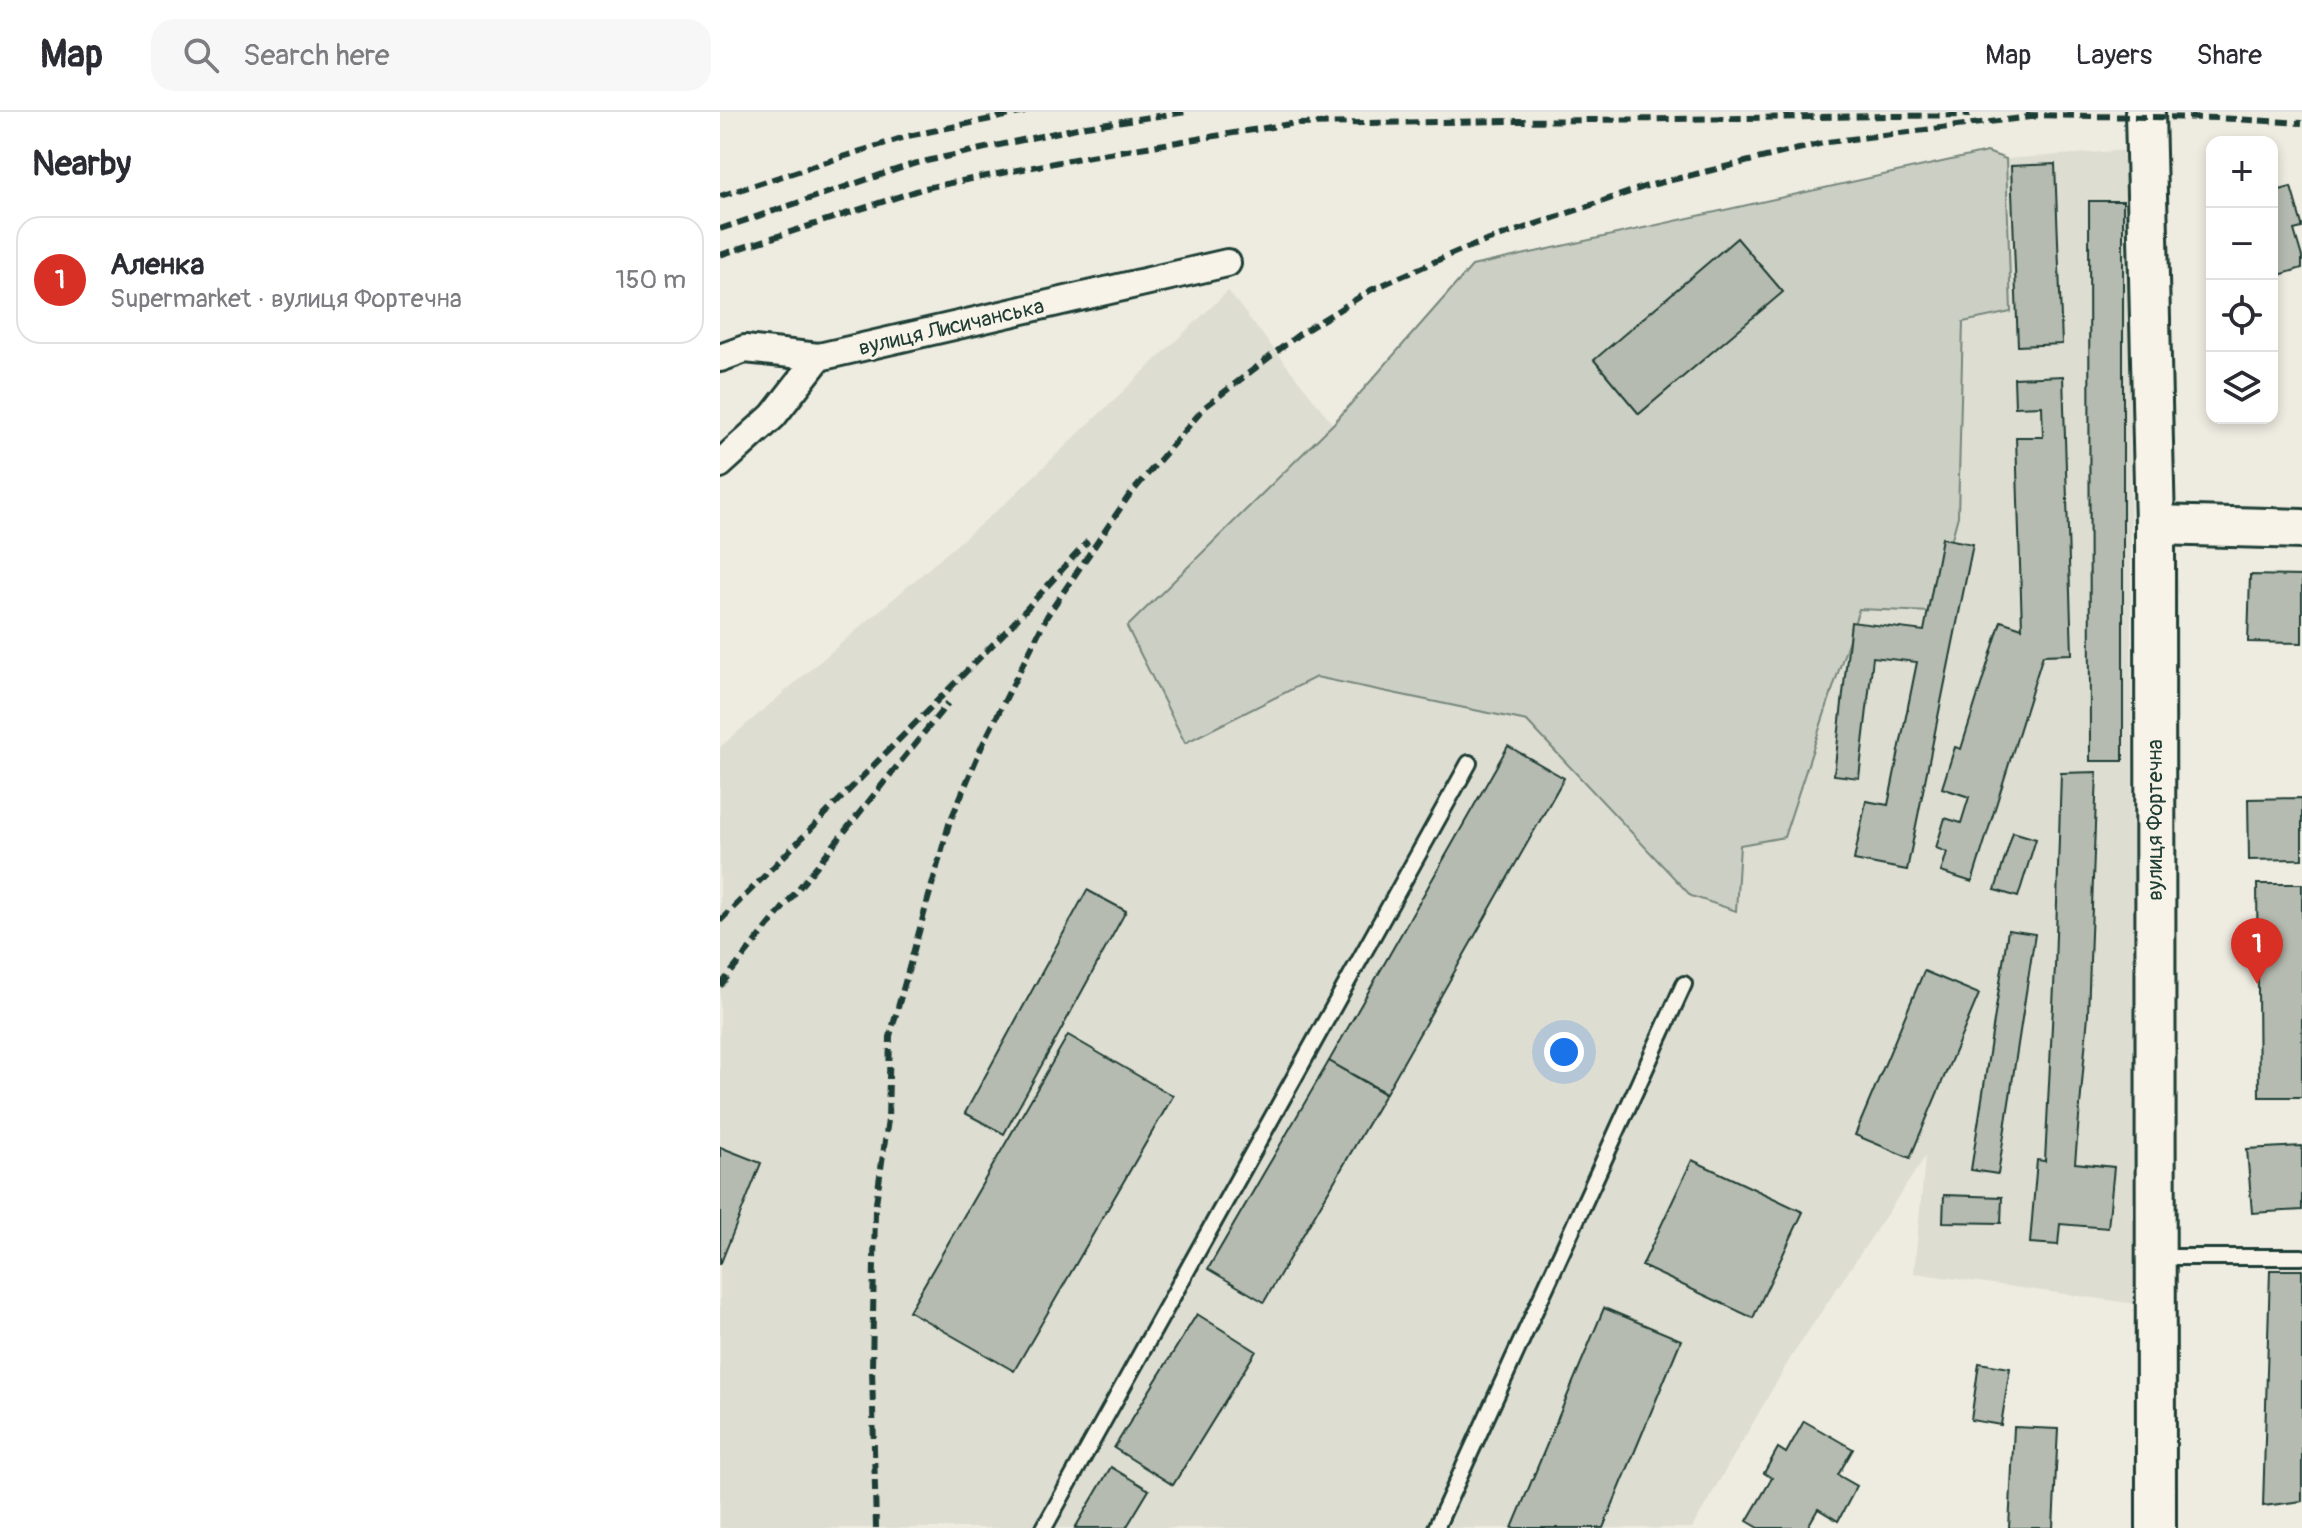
<!DOCTYPE html>
<html lang="en">
<head>
<meta charset="utf-8">
<style>
	body { margin:0; font-family:Pangolin,sans-serif; background:#f7f7f7; color:#2b2b33 }
	.controls { position:absolute; right:24px; top:24px; display:grid; overflow:hidden; border-radius:16px; box-shadow:0 4px 12px #0003 }
	.controls button { width:72px; height:72px; display:grid; place-items:center; padding:0; border:0; border-bottom:2px solid #e1e1e2; background:#fff; color:#2b2b33; font:40px sans-serif }
	.you { position:absolute; left:844px; top:940px; width:28px; height:28px; margin:-20px; border:6px solid #fff; border-radius:50%; background:#1a73e8; box-shadow:0 0 0 12px #1a73e833 }
	.badge { display:grid; place-items:center; width:52px; height:52px; border-radius:50%; background:#d93025; color:#fff; font-size:26px; font-weight:700 }
	.pin { position:absolute; translate:-50% -66px; filter:drop-shadow(0 2px 4px #0008) }
	.pin::after { content:''; position:absolute; top:42px; width:28px; height:24px; background:inherit; clip-path:polygon(0 0,100% 0,50% 100%) }
	.list { margin:0; padding:0; list-style:none }
	h2 { display:flex; justify-content:space-between; align-items:center; height:104px; margin:0; padding:0 32px; font-size:34px }
	h2 small { font-size:26px; font-weight:400; color:#7c7c81 }
	.list li { display:grid; grid-template-columns:52px 1fr auto; gap:24px; align-items:center; box-sizing:border-box; height:128px; margin:0 16px 16px; padding:0 16px; border:2px solid #e1e1e2; border-radius:24px }
	.list b { display:block; font-size:30px; white-space:nowrap }
	.list p { margin:0; font-size:26px; white-space:nowrap; color:#7c7c81 }
	.list em { font-size:26px; font-style:normal; color:#7c7c81 }
	.icon { flex:none; width:44px; height:44px; fill:none; stroke:currentColor; stroke-width:2; stroke-linecap:round; stroke-linejoin:round }
	.map { position:relative; flex:none; width:1582px; height:1416px; overflow:hidden }
	header { display:flex; align-items:center; gap:48px; box-sizing:border-box; height:112px; padding:0 40px; background:#fff; border-bottom:2px solid #e1e1e2 }
	header strong { font-size:38px }
	nav { display:flex; gap:44px; margin-inline-start:auto; font-size:28px }
	.search { width:560px; height:72px; background:#f7f7f7; display:flex; align-items:center; gap:20px; box-sizing:border-box; padding:0 28px; border-radius:24px; color:#7c7c81; font-size:30px }
	main { display:flex }
	aside { flex:1; background:#fff }
	.map>svg:first-child { display:block }
</style>
</head>
<body>
<header>
<strong>Map</strong>
<div class="search"><svg class="icon" aria-label="search" viewBox="0 0 24 24"><circle cx="10" cy="10" r="6"/><path d="M15 15l6 6"/></svg>Search here</div>
<nav><a>Map</a><a>Layers</a><a>Share</a></nav>
</header>
<main>
<aside>
<h2>Nearby<small></small></h2>
<ul class="list">
<li><span class="badge">1</span><div><b>Аленка</b><p>Supermarket · вулиця Фортечна</p></div><em>150 m</em></li>
</ul>
</aside>
<div class="map">
<svg width="1582" height="1416" viewBox="0 0 1582 1416">
	<rect width="100%" height="100%" fill="#eeece1"/>
	<filter id="ink" filterUnits="userSpaceOnUse"><feTurbulence type="fractalNoise" baseFrequency=".0125" numOctaves="2"/><feDisplacementMap in="SourceGraphic" scale="16" xChannelSelector="R" yChannelSelector="G"/><feConvolveMatrix kernelMatrix="1 2 1 2 8 2 1 2 1" color-interpolation-filters="sRGB"/></filter>
	<g filter="url(#ink)">
		<!-- built -->
		<polygon fill="#ddddd2" points="1408,38 1416,1192 1194,1161 1205,1045 1071,1245 972,1416 0,1416 0,635 290,387 508,179 613,312 407,515 465,631 596,565 807,609 971,784 1020,732 1064,724 1139,497 1211,500 1238,404 1243,209 1291,199 1286,47"/>
		<!-- green -->
		<polygon fill="#cccfc4" stroke="#76867c" stroke-width="2" points="1267,40 1286,47 1291,200 1243,210 1238,404 1212,500 1139,497 1064,725 1020,733 1016,799 971,784 807,609 596,565 465,631 407,515 613,312 752,154"/>
		<!-- building -->
		<g fill="#b5bbb0" stroke="#1f3d34" stroke-width="2">
			<polygon points="1335,52 1342,232 1298,234 1291,54"/>
			<polygon points="1571,75 1582,113 1582,116 1574,118 1582,145 1582,156 1556,164 1552,149 1552,80"/>
			<polygon points="1369,89 1403,89 1403,649 1370,649"/>
			<polygon points="1017,126 1063,180 919,302 874,248"/>
			<polygon points="1343,264 1352,542 1323,543 1252,770 1221,760 1227,740 1216,736 1225,706 1241,711 1249,685 1222,676 1235,635 1241,637 1281,509 1302,516 1296,325 1323,325 1322,294 1295,295 1294,266"/>
			<polygon points="1222,426 1253,432 1187,758 1134,748 1146,689 1168,693 1197,550 1153,545 1139,666 1114,663 1131,510 1204,519"/>
			<polygon points="1530,463 1582,464 1582,531 1528,530"/>
			<polygon points="788,634 844,666 666,981 609,949"/>
			<polygon points="1377,660 1368,903 1355,1051 1394,1055 1388,1116 1340,1112 1338,1133 1310,1131 1317,1048 1325,1049 1335,855 1341,661"/>
			<polygon points="1582,686 1582,747 1529,748 1528,687"/>
			<polygon points="1293,720 1316,727 1298,785 1275,778"/>
			<polygon points="1537,772 1582,772 1582,985 1539,985"/>
			<polygon points="367,778 406,799 284,1022 245,1001"/>
			<polygon points="1288,818 1315,822 1278,1062 1251,1058"/>
			<polygon points="1204,859 1259,882 1190,1046 1135,1023"/>
			<polygon points="348,923 453,984 294,1259 189,1199"/>
			<polygon points="609,949 665,982 544,1190 488,1157"/>
			<polygon points="1582,1034 1582,1098 1532,1101 1527,1037"/>
			<polygon points="0,1035 41,1051 0,1153"/>
			<polygon points="972,1048 1083,1100 1033,1206 922,1154"/>
			<polygon points="1224,1083 1282,1085 1281,1111 1223,1110"/>
			<polygon points="1550,1158 1582,1158 1582,1389 1543,1394"/>
			<polygon points="884,1196 961,1228 883,1416 792,1416"/>
			<polygon points="477,1202 536,1239 453,1373 394,1336"/>
			<polygon points="1259,1251 1290,1256 1281,1313 1251,1308"/>
			<polygon points="1084,1309 1133,1337 1118,1363 1137,1374 1118,1409 1098,1397 1087,1416 1039,1416 1027,1409 1052,1366 1044,1361 1058,1336 1066,1341"/>
			<polygon points="1294,1315 1338,1317 1333,1416 1289,1416"/>
			<polygon points="391,1355 429,1378 406,1416 355,1416"/>
		</g>
		<g fill="none" stroke-linecap="round" stroke-linejoin="round">
			<defs>
				<g id="lane">
					<polyline points="1439,1145 1582,1145"/>
					<polyline points="324,1416 749,651"/>
					<polyline points="716,1416 964,872"/>
				</g>
				<g id="street">
					<polyline points="0,246 25,237 99,245"/>
					<polyline points="0,352 53,304 99,245 507,151"/>
				</g>
				<g id="secondary">
					<polyline points="1425,0 1435,413 1436,1416"/>
					<polyline points="1435,413 1582,417"/>
				</g>
			</defs>
			<!-- lane casing -->
			<use href="#lane" stroke="#1f3d34" stroke-width="20"/>
			<!-- street casing -->
			<use href="#street" stroke="#1f3d34" stroke-width="32"/>
			<!-- secondary casing -->
			<use href="#secondary" stroke="#1f3d34" stroke-width="44"/>
			<!-- lane -->
			<use href="#lane" stroke="#f7f3e8" stroke-width="14"/>
			<!-- street -->
			<use href="#street" stroke="#f7f3e8" stroke-width="26"/>
			<!-- secondary -->
			<use href="#secondary" stroke="#f7f3e8" stroke-width="38"/>
			<!-- rail -->
			<g stroke="#1f3d34" stroke-width="6" stroke-dasharray="12 6" stroke-linecap="butt">
				<polyline points="1306,3 1497,6 1582,11"/>
				<polyline points="0,84 188,24 305,0"/>
				<polyline points="0,117 193,52 366,14 467,0"/>
				<polyline points="0,143 205,76 370,44 570,12 1250,3"/>
				<polyline points="0,809 291,514 368,429"/>
				<polyline points="0,874 228,591"/>
				<polyline points="156,1416 152,1256 155,1098 168,1008 170,924 229,712 262,634 327,504 408,385 485,295 578,223 651,178 743,137 927,74 1107,30 1318,4"/>
			</g>
		</g>
	</g>
	<g text-anchor="middle" stroke-width="6" stroke-linejoin="round" paint-order="stroke">
		<!-- street labels -->
		<g font-size="22" fill="#1f3d34" stroke="#f7f3e8">
			<text transform="translate(231 214) rotate(-13)" y="8">вулиця Лисичанська</text>
			<text transform="translate(1434 708) rotate(-90)" y="8">вулиця Фортечна</text>
		</g>
	</g>
</svg>
<div class="controls">
<button>+</button>
<button>−</button>
<button><svg class="icon" aria-label="locate" viewBox="0 0 24 24"><circle cx="12" cy="12" r="6"/><path d="M12 2v4M12 18v4M2 12h4M18 12h4"/></svg></button>
<button><svg class="icon" aria-label="layers" viewBox="0 0 24 24"><path d="M12 4l9 5-9 5-9-5zM3 14l9 5 9-5"/></svg></button>
</div>
<div class="you"></div>
<div class="pin badge" style="left:1537px;top:872px">1</div>
</div>
</main>
</body>
</html>
